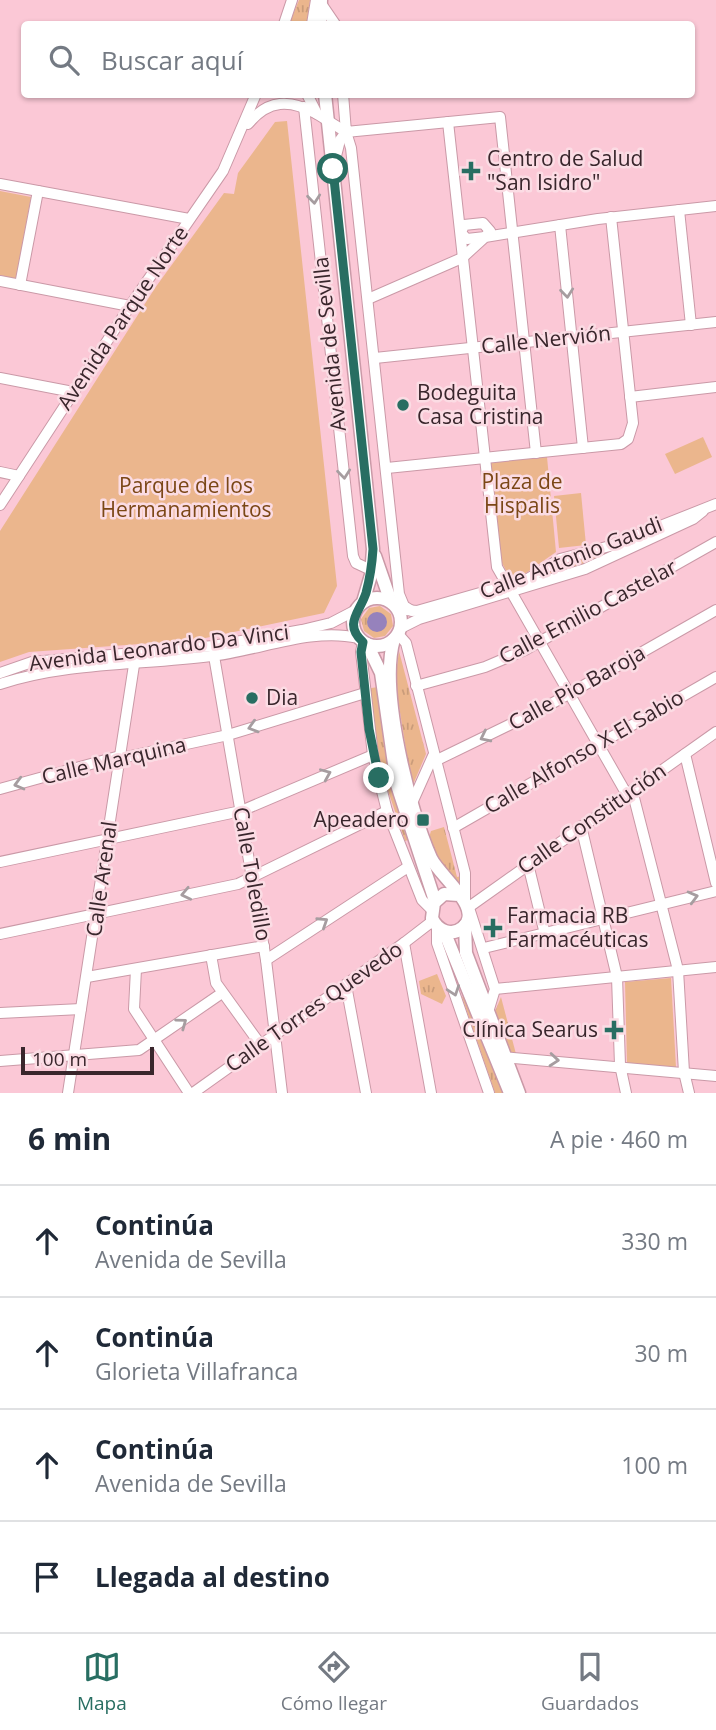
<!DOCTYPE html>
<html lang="es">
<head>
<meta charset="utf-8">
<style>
	body { margin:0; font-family:"Open Sans",sans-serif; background:#f6f6f7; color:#1f2937 }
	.scale { position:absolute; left:21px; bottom:18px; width:133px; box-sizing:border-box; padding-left:7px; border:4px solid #39262c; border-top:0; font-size:19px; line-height:24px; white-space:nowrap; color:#39262c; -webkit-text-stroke:5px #fbdce4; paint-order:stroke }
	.stop { position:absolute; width:21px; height:21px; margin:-16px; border:5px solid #286e62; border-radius:50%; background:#fff }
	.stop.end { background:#286e62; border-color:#fff; box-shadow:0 2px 7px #0008 }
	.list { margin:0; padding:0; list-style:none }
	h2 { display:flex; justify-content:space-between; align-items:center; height:91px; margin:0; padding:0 28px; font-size:30px }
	h2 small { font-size:23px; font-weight:400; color:#747a83 }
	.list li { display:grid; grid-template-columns:46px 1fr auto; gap:21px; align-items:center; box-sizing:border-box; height:112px; padding:0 28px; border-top:2px solid #e0e1e3 }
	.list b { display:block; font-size:26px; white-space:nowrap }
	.list p { margin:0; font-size:23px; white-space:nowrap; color:#747a83 }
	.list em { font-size:23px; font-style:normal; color:#747a83 }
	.icon { flex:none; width:38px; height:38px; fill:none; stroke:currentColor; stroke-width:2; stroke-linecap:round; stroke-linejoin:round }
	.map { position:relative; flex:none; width:716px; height:1093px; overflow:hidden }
	.search { position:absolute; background:#fff; box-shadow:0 2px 5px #0004; left:21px; right:21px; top:21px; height:77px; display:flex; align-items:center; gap:18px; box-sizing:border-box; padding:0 24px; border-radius:7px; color:#747a83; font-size:26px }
	.sheet { height:539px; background:#fff }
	nav { display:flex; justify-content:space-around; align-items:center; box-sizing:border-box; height:98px; border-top:2px solid #e0e1e3; background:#fff; font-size:19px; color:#747a83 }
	nav a { display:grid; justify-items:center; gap:4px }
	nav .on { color:#286e62 }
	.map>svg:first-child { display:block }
</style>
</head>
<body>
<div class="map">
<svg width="716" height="1093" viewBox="0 0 716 1093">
	<defs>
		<pattern id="grass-tufts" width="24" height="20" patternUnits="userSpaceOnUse" patternTransform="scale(1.75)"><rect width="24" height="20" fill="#ebb68d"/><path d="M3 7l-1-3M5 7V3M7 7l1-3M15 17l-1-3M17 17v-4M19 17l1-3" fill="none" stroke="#ca9c7a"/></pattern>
	</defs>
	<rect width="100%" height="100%" fill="#fbc8d6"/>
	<!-- grass -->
	<g fill="url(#grass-tufts)">
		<polygon points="299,0 310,0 307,24 289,24"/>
		<polygon points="639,541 580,568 531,581 560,563"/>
		<polygon points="380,606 391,614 393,626 385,636 374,638 364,631 361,619 369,608"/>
		<polygon points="399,651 426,754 412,787 395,681"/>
		<polygon points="379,687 400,811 408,840 405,841 381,770 371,698 371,688"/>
		<path d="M444,827L457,877L461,876L459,886C447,872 423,851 431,831Z"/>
		<polygon points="437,974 446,996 442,1004 421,994 419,981"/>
		<polygon points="468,995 506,1093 495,1093 462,997"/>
		<polygon points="501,997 516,1054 510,1053 494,1014"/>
	</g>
	<!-- park -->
	<g fill="#ebb68d">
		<polygon points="287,121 337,586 324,613 196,640 29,652 0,662 0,531 155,288 224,193 234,194 238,173 275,122"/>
		<polygon points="0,191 31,197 16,279 0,275"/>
		<polygon points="703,437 712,457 675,474 665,454"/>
		<polygon points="547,457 556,552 526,573 510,578 502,563 490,462"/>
		<polygon points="581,493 586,545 559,548 554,496"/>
		<polygon points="671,978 676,1067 627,1063 625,982"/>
	</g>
	<!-- water -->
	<circle fill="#9682bc" cx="377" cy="622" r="10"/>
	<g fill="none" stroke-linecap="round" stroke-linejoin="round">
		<defs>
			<g id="minor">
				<polyline points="320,2 335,24"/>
				<polyline points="284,24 292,0"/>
				<polyline points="312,24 316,0"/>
				<polyline points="307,94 317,114 346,132"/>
				<polyline points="343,94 346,132 500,117 536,453"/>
				<polyline points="304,107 353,556 356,563 371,570"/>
				<polyline points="448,122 497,567 626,793"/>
				<path d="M248,124C268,99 290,99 317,114"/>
				<polyline points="346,132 351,148 399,594 404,606 412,611"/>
				<polyline points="335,160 340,140 346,132"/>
				<polyline points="0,184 189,219"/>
				<polyline points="679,210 691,325"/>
				<polygon points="483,223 490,231 485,237 467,239 461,233 464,225"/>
				<polyline points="560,225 583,448"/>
				<polyline points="0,281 130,306"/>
				<polyline points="20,285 38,191"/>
				<polyline points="368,299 462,258 485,237 598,219 716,206"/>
				<polyline points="375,358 716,322"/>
				<polyline points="0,378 73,392"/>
				<polyline points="630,397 716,387"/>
				<polyline points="387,468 621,444 628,439 633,423 611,217"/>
				<polyline points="0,472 19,476"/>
				<polyline points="0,505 130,306 223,171 256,94"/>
				<polyline points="406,610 417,611 526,580 560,559 610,546 716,504"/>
				<polyline points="401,628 419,619 585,569 693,519 703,511"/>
				<polyline points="398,634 406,643 465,873 465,900"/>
				<polyline points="363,642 361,652 373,755 387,811 422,900 431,909"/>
				<polyline points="214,656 266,960 282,1093"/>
				<polyline points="0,673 32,662 213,646 302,630 331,623 356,610"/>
				<path d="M0,684C67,662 141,665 211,656C258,651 311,627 358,638"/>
				<polyline points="416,686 485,667 525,650 716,542"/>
				<polyline points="685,754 716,883"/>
				<polyline points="435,761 544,708 716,610"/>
				<polyline points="0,789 120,756 126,757 228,735 365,693"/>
				<polyline points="632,790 678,970 684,1072 689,1093"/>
				<polyline points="412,803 433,756"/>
				<polyline points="581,826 617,977 620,1065 626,1093"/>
				<polyline points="453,828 716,677"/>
				<polyline points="0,862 241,811 373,755"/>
				<polyline points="528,864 545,934"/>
				<polyline points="469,907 716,732"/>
				<polyline points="470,911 495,989 488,1012"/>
				<polyline points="437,926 437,943 489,1093"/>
				<polyline points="0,934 238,884 387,811"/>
				<polyline points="404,943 431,1093"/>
				<polyline points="484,948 716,891"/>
				<polyline points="211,955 216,983 260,1044"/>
				<polyline points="266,960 408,867"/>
				<polyline points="136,969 134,1009 189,1093"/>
				<polyline points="87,977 264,946"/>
				<polyline points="346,985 366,1093"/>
				<polyline points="495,989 716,967"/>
				<polyline points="0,1013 81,1009"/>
				<polyline points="502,1057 716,1076"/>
				<polyline points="0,1061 139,1050 222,993"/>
				<polyline points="68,1093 134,665"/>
				<polyline points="193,1093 404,943 430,923 432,918"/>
			</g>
			<g id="major">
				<polyline points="320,24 321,0"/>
				<polyline points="325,94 373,549 371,575 363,602"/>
				<polyline points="375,556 391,602"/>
				<circle cx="377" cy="622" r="24"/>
				<path d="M394,639C379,690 409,809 431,858C440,877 486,910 462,928C451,937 437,930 432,918L434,903L444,894L459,895"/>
				<polyline points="367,644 381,673 397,785 435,901"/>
				<polyline points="465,925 466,953 519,1093"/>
				<polyline points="444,931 510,1093"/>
			</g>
		</defs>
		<!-- minor casing -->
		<use href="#minor" stroke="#ca99a7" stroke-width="12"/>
		<!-- major casing -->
		<use href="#major" stroke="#ca99a7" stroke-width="15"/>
		<!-- minor -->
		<use href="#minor" stroke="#fff" stroke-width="10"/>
		<!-- major -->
		<use href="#major" stroke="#fff" stroke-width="12"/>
	</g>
	<!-- one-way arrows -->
	<defs><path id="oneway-chevron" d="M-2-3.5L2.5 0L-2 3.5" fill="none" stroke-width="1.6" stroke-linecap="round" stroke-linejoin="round" transform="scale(1.75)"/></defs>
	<g stroke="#a69da0">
		<use href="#oneway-chevron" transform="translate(314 199) rotate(84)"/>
		<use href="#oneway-chevron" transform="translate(567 293) rotate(84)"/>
		<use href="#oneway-chevron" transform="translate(344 474) rotate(84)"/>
		<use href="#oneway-chevron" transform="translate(253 727) rotate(163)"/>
		<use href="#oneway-chevron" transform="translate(485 737) rotate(154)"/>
		<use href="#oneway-chevron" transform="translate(326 774) rotate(-23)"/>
		<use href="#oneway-chevron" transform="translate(19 784) rotate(165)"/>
		<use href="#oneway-chevron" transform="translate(186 894) rotate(168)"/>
		<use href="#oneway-chevron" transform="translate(693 897) rotate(-15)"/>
		<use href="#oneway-chevron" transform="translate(323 922) rotate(-33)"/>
		<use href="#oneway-chevron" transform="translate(454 991) rotate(71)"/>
		<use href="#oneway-chevron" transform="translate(182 1023) rotate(-36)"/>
		<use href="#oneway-chevron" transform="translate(554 1060) rotate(5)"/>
	</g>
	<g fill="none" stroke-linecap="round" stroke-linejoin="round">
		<!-- route -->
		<path stroke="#286e62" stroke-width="9" d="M333,169L373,549C372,565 370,578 366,593C360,612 343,624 363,642L361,652L369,729L379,778"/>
	</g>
	<!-- markers -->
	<g fill="#286e62" stroke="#fbdce4" stroke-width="2.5">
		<path d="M467.5 160.5h7v7h7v7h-7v7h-7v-7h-7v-7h7z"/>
		<circle cx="403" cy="405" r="7"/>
		<circle cx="252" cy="698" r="7"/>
		<rect x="416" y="813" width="14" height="14" rx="3.5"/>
		<path d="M489.5 917.5h7v7h7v7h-7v7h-7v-7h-7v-7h7z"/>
		<path d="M610.5 1019.5h7v7h7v7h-7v7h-7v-7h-7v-7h7z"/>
	</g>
	<g text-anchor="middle" stroke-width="5" stroke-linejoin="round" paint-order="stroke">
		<!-- poi labels -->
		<g font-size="21" fill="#39262c" stroke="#fbdce4" text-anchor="start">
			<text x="487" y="166">Centro de Salud<tspan x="487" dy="24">"San Isidro"</tspan></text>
			<text x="417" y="400">Bodeguita<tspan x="417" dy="24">Casa Cristina</tspan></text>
			<text x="266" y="705">Dia</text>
			<text x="409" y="827" text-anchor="end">Apeadero</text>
			<text x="507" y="923">Farmacia RB<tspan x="507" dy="24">Farmacéuticas</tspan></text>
			<text x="598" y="1037" text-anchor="end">Clínica Searus</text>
		</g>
		<!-- street labels -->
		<g font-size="21" fill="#39262c" stroke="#fbdce4">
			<text transform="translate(123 318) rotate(-56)" y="7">Avenida Parque Norte</text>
			<text transform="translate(546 340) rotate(-6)" y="7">Calle Nervión</text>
			<text transform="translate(330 344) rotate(-96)" y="7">Avenida de Sevilla</text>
			<text transform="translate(571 558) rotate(-21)" y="7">Calle Antonio Gaudi</text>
			<text transform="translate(588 612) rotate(-28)" y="7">Calle Emilio Castelar</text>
			<text transform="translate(159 648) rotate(-7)" y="7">Avenida Leonardo Da Vinci</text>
			<text transform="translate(577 688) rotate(-29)" y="7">Calle Pio Baroja</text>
			<text transform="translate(584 752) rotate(-30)" y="7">Calle Alfonso X El Sabio</text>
			<text transform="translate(114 761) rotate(-13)" y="7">Calle Marquina</text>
			<text transform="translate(592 819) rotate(-35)" y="7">Calle Constitución</text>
			<text transform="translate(252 874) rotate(80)" y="7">Calle Toledillo</text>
			<text transform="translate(102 879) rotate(-82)" y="7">Calle Arenal</text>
			<text transform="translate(314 1007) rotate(-35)" y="7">Calle Torres Quevedo</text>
		</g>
		<!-- park labels -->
		<g font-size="21" fill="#7b4716" stroke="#fbdce4">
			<text x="522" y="489">Plaza de<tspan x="522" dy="24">Hispalis</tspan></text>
			<text x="186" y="493">Parque de los<tspan x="186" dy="24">Hermanamientos</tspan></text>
		</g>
	</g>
</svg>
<div class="scale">100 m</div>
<div class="stop" style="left:333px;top:169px"></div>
<div class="stop end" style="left:379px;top:778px"></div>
<div class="search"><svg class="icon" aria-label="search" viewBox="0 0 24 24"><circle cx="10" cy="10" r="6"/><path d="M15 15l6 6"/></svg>Buscar aquí</div>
</div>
<section class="sheet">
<h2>6 min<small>A pie · 460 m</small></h2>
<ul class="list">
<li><svg class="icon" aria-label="ahead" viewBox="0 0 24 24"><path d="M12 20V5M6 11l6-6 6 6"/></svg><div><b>Continúa</b><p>Avenida de Sevilla</p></div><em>330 m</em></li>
<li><svg class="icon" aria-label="ahead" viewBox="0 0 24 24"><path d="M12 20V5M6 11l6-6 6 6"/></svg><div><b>Continúa</b><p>Glorieta Villafranca</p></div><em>30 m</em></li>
<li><svg class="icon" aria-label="ahead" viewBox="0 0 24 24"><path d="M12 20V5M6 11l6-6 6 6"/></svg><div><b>Continúa</b><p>Avenida de Sevilla</p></div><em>100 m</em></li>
<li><svg class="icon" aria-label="arrive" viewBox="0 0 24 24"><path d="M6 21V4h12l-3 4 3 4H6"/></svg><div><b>Llegada al destino</b></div></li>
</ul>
</section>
<nav>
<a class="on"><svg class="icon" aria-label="map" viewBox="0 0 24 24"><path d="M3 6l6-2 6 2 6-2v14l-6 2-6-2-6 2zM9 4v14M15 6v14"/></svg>Mapa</a>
<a><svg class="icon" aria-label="directions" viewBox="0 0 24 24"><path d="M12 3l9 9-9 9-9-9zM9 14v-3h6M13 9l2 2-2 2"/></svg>Cómo llegar</a>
<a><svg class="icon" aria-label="saved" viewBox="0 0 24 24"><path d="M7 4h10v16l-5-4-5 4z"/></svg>Guardados</a>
</nav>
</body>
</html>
